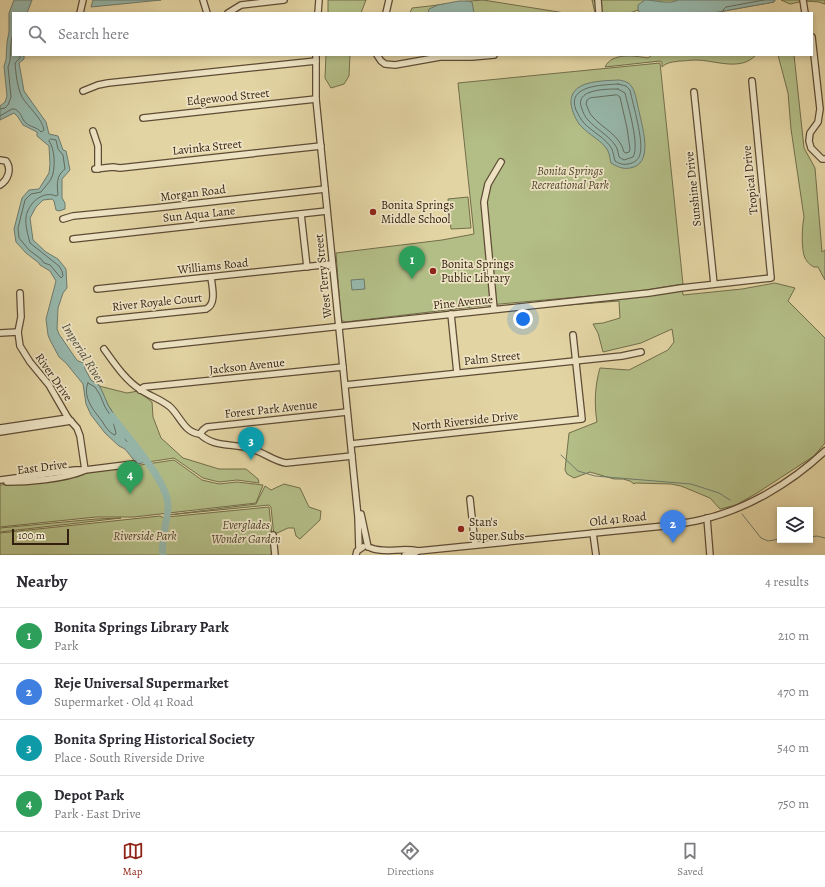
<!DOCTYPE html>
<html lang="en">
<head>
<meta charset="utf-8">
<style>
	body { margin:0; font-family:Alegreya,serif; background:#f2f2f3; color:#2b2b33 }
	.controls { position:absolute; right:12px; bottom:12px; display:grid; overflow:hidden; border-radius:0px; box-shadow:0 2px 6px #0003 }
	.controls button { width:36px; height:36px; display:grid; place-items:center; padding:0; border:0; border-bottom:1px solid #e1e1e2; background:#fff; color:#2b2b33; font:20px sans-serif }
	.scale { position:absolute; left:12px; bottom:10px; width:57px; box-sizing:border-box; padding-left:4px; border:2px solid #321f10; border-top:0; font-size:11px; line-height:14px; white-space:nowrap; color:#321f10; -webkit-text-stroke:3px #ede3c3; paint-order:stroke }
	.you { position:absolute; left:523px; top:319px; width:14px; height:14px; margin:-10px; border:3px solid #fff; border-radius:50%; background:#1a73e8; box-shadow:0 0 0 6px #1a73e833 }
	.badge { display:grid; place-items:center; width:26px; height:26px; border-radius:50%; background:#8f2418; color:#fff; font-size:13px; font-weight:700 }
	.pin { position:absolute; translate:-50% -33px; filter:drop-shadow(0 1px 2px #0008) }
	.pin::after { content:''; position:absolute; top:21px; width:14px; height:12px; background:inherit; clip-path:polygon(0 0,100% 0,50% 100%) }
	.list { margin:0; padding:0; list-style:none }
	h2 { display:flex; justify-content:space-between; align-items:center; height:52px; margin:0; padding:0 16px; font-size:17px }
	h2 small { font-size:13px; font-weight:400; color:#7c7c81 }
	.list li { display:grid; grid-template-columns:26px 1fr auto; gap:12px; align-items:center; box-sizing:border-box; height:56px; padding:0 16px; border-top:1px solid #e1e1e2 }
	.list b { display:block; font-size:15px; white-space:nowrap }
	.list p { margin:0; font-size:13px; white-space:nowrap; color:#7c7c81 }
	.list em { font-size:13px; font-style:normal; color:#7c7c81 }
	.icon { flex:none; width:22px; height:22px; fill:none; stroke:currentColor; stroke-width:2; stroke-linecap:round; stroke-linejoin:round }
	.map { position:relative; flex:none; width:825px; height:555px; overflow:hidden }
	.search { position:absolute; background:#fff; box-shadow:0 2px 6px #0003; left:12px; right:12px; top:12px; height:44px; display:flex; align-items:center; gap:10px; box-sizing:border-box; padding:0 14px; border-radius:0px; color:#7c7c81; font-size:15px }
	.sheet { height:276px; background:#fff }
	nav { display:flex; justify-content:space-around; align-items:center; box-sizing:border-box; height:56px; border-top:1px solid #e1e1e2; background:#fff; font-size:11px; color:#7c7c81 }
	nav a { display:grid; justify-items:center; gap:2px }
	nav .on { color:#8f2418 }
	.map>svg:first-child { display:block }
</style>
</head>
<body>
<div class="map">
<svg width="825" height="555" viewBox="0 0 825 555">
	<rect width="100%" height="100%" fill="#e3d4a3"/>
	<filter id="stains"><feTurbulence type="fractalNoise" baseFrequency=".005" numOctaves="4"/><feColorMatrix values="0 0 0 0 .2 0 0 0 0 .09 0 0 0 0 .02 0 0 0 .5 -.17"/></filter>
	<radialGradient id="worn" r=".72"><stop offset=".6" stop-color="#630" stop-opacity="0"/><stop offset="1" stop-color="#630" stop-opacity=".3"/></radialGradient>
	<!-- green -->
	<g fill="#b3bd86" stroke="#726e4b">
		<polygon points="328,0 366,0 361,13 328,13"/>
		<path d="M483,0L565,13H410L412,8C436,6 459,1 483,0Z"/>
		<polygon points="592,0 775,0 774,2 713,13 640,13 638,10 630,13 595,13"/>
		<polygon points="781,0 825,0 825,4 819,2 804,1 790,4"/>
		<polygon points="326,55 350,55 349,76 344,84 331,88 325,78"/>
		<path d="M652,55H756C740,72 715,60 696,60C690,60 685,61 680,61C673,62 667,62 662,67V62L660,61L605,67C612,52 635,56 648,58Z"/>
		<path d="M778,55H794L804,148L815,168L822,252L825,250V280L818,267H814C810,265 807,262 805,258C801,250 802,226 804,217L791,129L788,93Z"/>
		<polygon points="660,63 683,284 633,292 489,305 345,322 341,320 336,253 442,240 474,234 458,83"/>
		<polygon points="468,197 471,228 451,229 448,199"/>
		<path d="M775,283L795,288L788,301L825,338V443L814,456L757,493L736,505L720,509L710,498L681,486L671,484L635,483L634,484L630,481L623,479H614L590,472L574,478L567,474L565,470L569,433L597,422C594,403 595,385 600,368L629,370L668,350L674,342L672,329L641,343L603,352L598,333L593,324L603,323L620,318L619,301L492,311V307L633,293L682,286L683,295L742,289Z"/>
		<polygon points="99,386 127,393 138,391 152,402 153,417 161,438 183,458 219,469 246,469 258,479 259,483 237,480 219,482 203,478 174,458 148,462 138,452 135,444 126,441 120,431 115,416 108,405"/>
		<polygon points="174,460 202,480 219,484 237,482 263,485 256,503 134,517 96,517 0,527 0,485 77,477 87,473"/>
		<polygon points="284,484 300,488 309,507 321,511 320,520 300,539 296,536 294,528 288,528 275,534 274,537 271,507 269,505 168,515 256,504 265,486 271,490"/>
		<polygon points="269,507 274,555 0,555 0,533 160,516 166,519 167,517"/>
		<polygon points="121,518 0,532 0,528 96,519"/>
	</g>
	<!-- water -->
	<g fill="#96b7ab" stroke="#6e7a6d">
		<polygon points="14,0 32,0 27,13 13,13 13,55 24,55 24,59 19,63 24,91 46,122 49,134 58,136 63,150 66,151 70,170 62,179 62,198 65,203 65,209 59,211 56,210 54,201 52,199 43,200 36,207 30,218 33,240 46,252 58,259 66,269 67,288 63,293 58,308 57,329 59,334 76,359 78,361 84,363 85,369 91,380 99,385 103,393 108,405 115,416 120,431 124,435 126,441 135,443 138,452 148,462 137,464 125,449 119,446 105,433 91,415 86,404 83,384 66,363 59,357 50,340 48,335 46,319 56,281 50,271 40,265 39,263 26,253 16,242 14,229 22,198 29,190 39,189 49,173 50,164 49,146 37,136 37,132 23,125 18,117 14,113 0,120 0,106 5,102 7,96 4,66 6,60 7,42 9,32 9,13"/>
		<polygon points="93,0 161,0 91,7"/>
		<path d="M645,0C655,0 669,5 678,0H775L774,2L713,13H640L638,10V5Z"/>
		<polygon points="459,1 467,1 472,2 474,13 428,13 429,9 438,5"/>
		<path d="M619,80C624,81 629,82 632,87C636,93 637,104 639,111C642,126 653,160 634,167C624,170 620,168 611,163C610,160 610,155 608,151C603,141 589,135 581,126C576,121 572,111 571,104C569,80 602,81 619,80Z"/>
		<polygon points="364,279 365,289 352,290 351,280"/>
	</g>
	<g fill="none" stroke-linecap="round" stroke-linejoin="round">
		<!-- shore -->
		<g stroke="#646b5e" stroke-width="1">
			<polyline points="723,13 723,10 726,7 764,0"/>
			<path d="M618,84L626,86L630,90C633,105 644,141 640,154C639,159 636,161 632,163C625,165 621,165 615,161C614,157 613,152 612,149C606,138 592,132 584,123C581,120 578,114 576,110C566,85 603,85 618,84Z"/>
			<path d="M618,89L625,93C628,106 640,146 633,157L624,160L619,157C618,153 618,149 615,145C608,135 596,129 588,120C585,117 583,112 582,109C573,89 606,89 618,89Z"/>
			<path d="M617,95L620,97L627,128L630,149L629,152L626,153L624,152C620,135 603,129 592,116C589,113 588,108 586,104L587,100L590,98Z"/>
			<polyline points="0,109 5,108 8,105 11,97 8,67 10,61 11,43 13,33"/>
			<path d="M0,116L12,109H15C23,114 21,119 26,123C30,127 37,127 41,132L44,130C42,118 28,107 22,97C17,87 16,74 15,63L20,58V55"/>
			<path d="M51,139L56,140L58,149L63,155L65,169C56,176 57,184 58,195L56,196C42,190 28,204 26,217C25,225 28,235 30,243L59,266L62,271L63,276L61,278L50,265L44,263L41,259L29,250L19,238L18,228L25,200L31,194L41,192C44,188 48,184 51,179C56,170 55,148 49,141Z"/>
			<path d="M88,383L95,387L100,395L105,407L112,418L116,433L115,435C109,433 105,426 102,421C94,411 82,397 88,383Z"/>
		</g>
		<!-- stream -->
		<g stroke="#6e7a6d" stroke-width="1">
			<polyline points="561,455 578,471 595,476 691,484 719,493 730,500"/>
			<polyline points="742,514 761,538 768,541 780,539"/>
			<polyline points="810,537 817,536 825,538"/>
		</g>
		<!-- river -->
		<path stroke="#96b7ab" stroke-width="7" d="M112,416C127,437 168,481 168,506C168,522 160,538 163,555"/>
		<defs>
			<g id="minor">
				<polyline points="203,0 207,13"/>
				<polyline points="598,0 599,13"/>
				<polyline points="803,0 805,13"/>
				<polyline points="80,13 83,0"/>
				<polyline points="228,13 241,5 284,0"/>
				<polyline points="318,13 319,0"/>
				<polyline points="386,13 389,0"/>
				<polyline points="812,37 820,109 818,122 810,133 809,141 811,148 822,159 825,159"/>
				<polyline points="316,55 316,99 358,517 359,549"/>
				<polyline points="377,55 381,61 385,64 395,65 440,57 472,57 494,55"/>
				<polyline points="83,91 98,85 108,83 316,61"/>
				<polyline points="694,92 714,284"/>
				<polyline points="143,118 316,99"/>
				<polyline points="93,131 98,146 98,169"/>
				<path d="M0,160L6,161C12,169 8,180 0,185"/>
				<polyline points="95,169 113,167 120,168 321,146"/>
				<polyline points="301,214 307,267"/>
				<polyline points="63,219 73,216 155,208 325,189"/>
				<polyline points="73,239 327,211"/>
				<polyline points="97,289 332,264"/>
				<polyline points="20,293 21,317 18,332 20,346 30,362 49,385 68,418 77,428 80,436 85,470"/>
				<polyline points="494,309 484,202 488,184 501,162"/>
				<polyline points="451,314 457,373"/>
				<path d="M100,320L206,309C217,304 212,287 211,277"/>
				<polyline points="0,333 18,332"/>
				<polyline points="156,346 649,293 681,288 771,278 752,81"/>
				<path d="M104,349C114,363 126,381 141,390C150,396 160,399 169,406C180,415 184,433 200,434C214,448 234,443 251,449C264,452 273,461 286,463L352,456"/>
				<polyline points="345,385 622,356 641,352"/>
				<polyline points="140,390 144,387 343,367"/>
				<polyline points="0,428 68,418"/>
				<polyline points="0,432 71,421"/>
				<polyline points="200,434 203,430 207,427 347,412"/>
				<polyline points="351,444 582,419 573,335"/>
				<polyline points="0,480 75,470 85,470 133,464"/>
				<path d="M7,482C28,482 64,479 83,471"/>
				<polyline points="470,499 475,545"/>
				<polyline points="361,514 368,547"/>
				<polyline points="707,518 710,555"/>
				<polyline points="593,533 596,555"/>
				<polyline points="273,535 275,555"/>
				<path d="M371,548C386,554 402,547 418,551"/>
				<polyline points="356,555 357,551 363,547"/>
				<path d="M405,555L413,554L418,551L664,526C676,524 688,523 700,520C746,510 791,483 825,451"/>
			</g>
		</defs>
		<!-- minor casing -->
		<use href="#minor" stroke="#5e4c35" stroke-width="8"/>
		<!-- minor -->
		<use href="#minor" stroke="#ede3c3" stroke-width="5.5"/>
	</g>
	<!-- markers -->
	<g fill="#8f2418" stroke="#ede3c3" stroke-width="1.5">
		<circle cx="373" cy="212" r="4"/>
		<circle cx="433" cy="271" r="4"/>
		<circle cx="461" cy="529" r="4"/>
	</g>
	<g text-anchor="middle" stroke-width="3.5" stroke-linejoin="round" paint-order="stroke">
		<!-- street labels -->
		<g font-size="12" fill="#321f10" stroke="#ede3c3">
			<text transform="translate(228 97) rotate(-6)" y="4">Edgewood Street</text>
			<text transform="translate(207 147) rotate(-6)" y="4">Lavinka Street</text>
			<text transform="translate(750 180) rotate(-96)" y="4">Tropical Drive</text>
			<text transform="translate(693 189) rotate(-96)" y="4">Sunshine Drive</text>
			<text transform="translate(193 193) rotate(-7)" y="4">Morgan Road</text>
			<text transform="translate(199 214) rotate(-6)" y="4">Sun Aqua Lane</text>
			<text transform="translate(213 266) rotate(-6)" y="4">Williams Road</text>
			<text transform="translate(323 276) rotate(-96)" y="4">West Terry Street</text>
			<text transform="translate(157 302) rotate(-6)" y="4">River Royale Court</text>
			<text transform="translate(463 302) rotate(-6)" y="4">Pine Avenue</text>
			<text transform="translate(492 358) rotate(-6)" y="4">Palm Street</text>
			<text transform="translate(247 366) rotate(-6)" y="4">Jackson Avenue</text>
			<text transform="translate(54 377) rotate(55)" y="4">River Drive</text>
			<text transform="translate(271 409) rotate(-6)" y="4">Forest Park Avenue</text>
			<text transform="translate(465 421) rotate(-6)" y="4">North Riverside Drive</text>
			<text transform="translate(42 467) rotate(-7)" y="4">East Drive</text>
			<text transform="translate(618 519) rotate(-6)" y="4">Old 41 Road</text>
		</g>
		<!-- park labels -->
		<g font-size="12" font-style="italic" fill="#52462e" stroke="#ede3c3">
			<text x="570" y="175">Bonita Springs<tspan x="570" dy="14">Recreational Park</tspan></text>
			<text x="246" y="529">Everglades<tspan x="246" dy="14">Wonder Garden</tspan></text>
			<text x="145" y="540">Riverside Park</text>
		</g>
		<!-- poi labels -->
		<g font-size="12" fill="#321f10" stroke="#ede3c3" text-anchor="start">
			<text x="381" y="209">Bonita Springs<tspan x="381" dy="14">Middle School</tspan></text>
			<text x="441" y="268">Bonita Springs<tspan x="441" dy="14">Public Library</tspan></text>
			<text x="469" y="526">Stan's<tspan x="469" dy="14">Super Subs</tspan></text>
		</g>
		<!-- water labels -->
		<g font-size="13" font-style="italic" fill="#504d3e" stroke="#ede3c3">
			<text transform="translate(84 353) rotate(58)" y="5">Imperial River</text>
		</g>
	</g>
	<rect width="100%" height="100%" filter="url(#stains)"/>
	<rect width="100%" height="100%" fill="url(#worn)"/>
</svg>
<div class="controls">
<button><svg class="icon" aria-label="layers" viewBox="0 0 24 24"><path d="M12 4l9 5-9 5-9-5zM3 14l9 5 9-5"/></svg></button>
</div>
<div class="scale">100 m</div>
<div class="you"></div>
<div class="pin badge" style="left:412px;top:279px;background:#2e9e5b">1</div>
<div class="pin badge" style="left:673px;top:543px;background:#3f7fe0">2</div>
<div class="pin badge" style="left:251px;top:460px;background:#0f9aa8">3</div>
<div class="pin badge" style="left:130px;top:494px;background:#2e9e5b">4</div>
<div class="search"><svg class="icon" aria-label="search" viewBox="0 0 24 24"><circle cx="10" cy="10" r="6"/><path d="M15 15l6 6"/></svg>Search here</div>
</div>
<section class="sheet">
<h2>Nearby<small>4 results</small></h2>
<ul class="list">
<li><span class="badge" style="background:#2e9e5b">1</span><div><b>Bonita Springs Library Park</b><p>Park</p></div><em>210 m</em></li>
<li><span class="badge" style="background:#3f7fe0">2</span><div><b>Reje Universal Supermarket</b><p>Supermarket · Old 41 Road</p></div><em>470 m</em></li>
<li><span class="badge" style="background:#0f9aa8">3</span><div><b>Bonita Spring Historical Society</b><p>Place · South Riverside Drive</p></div><em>540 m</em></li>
<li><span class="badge" style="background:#2e9e5b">4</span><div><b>Depot Park</b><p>Park · East Drive</p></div><em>750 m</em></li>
</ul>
</section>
<nav>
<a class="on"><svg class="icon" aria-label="map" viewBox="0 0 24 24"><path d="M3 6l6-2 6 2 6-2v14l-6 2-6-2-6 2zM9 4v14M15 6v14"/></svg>Map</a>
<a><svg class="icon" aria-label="directions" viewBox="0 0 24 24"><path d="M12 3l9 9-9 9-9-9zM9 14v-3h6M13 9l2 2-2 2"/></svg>Directions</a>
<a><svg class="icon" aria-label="saved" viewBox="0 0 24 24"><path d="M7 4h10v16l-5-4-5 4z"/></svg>Saved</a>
</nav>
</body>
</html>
